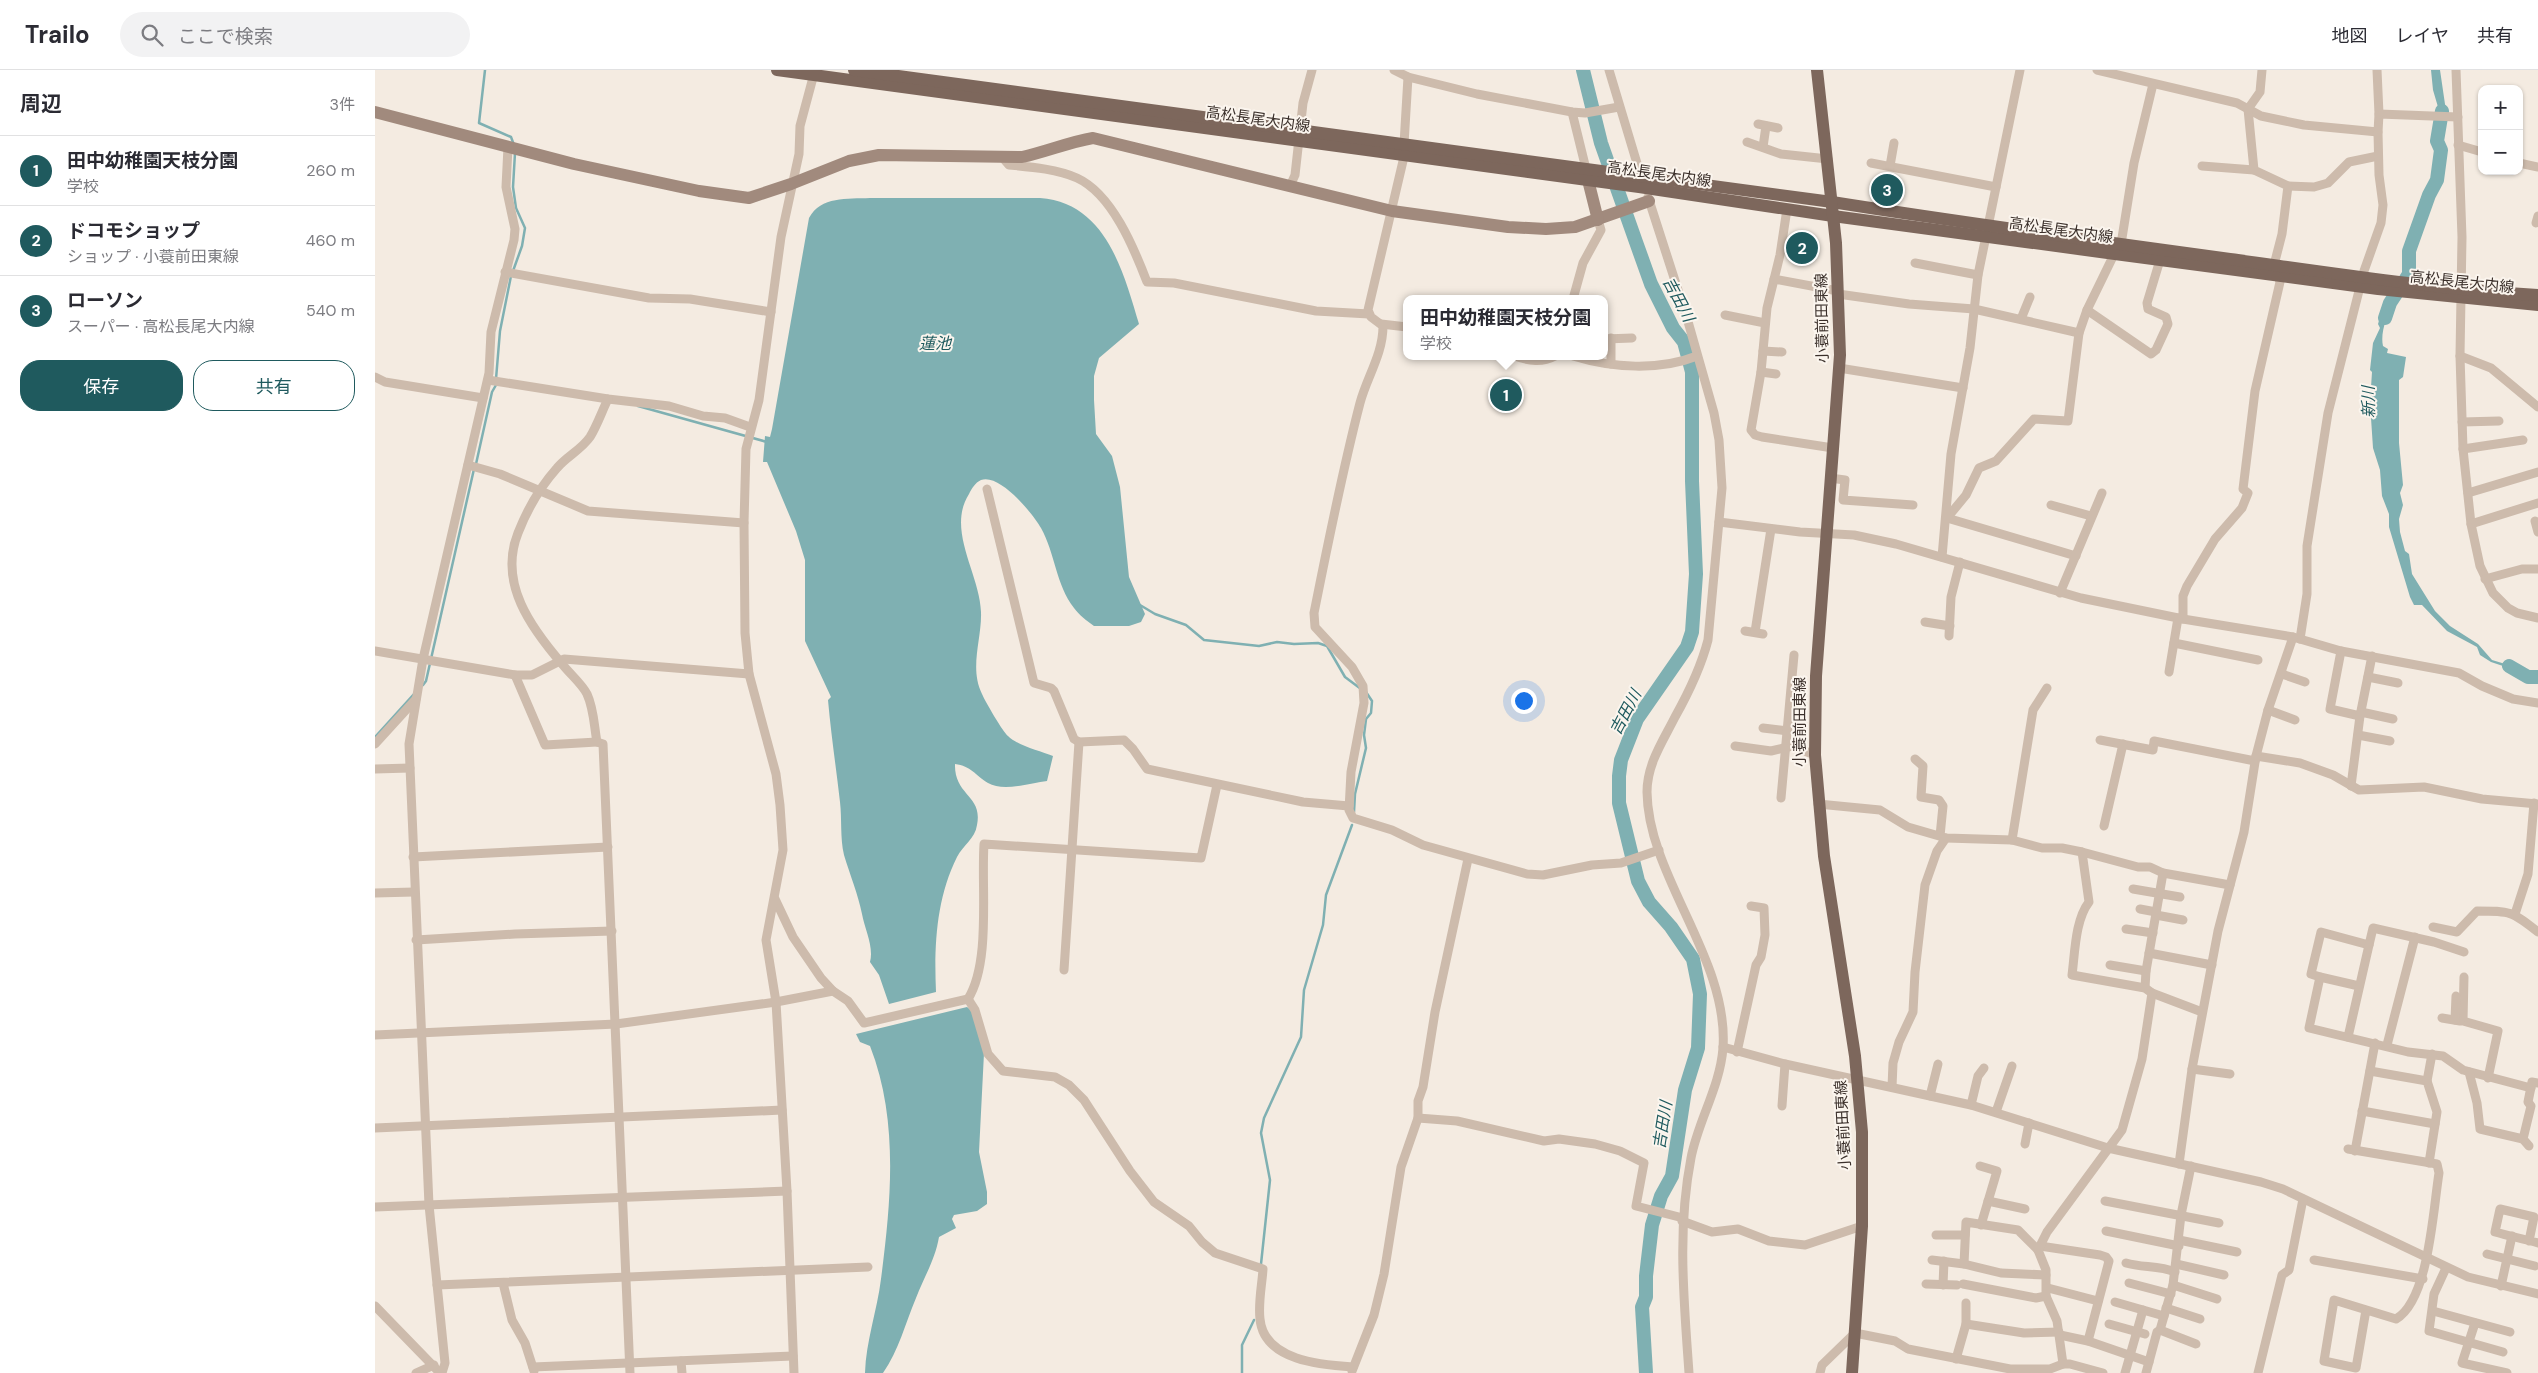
<!DOCTYPE html>
<html lang="ja">
<head>
<meta charset="utf-8">
<style>
	body { margin:0; font-family:"DM Sans","Noto Sans JP",sans-serif; background:#f2f2f3; color:#2b2b33 }
	.controls { position:absolute; right:15px; top:15px; display:grid; overflow:hidden; border-radius:10px; box-shadow:0 1px 4px #0004 }
	.controls button { width:45px; height:45px; display:grid; place-items:center; padding:0; border:0; border-bottom:1px solid #e1e1e2; background:#fff; color:#2b2b33; font:25px sans-serif }
	.you { position:absolute; left:1148px; top:630px; width:18px; height:18px; margin:-12px; border:4px solid #fff; border-radius:50%; background:#1a73e8; box-shadow:0 0 0 8px #1a73e833 }
	.badge { display:grid; place-items:center; width:32px; height:32px; border-radius:50%; background:#1f5a5e; color:#fff; font-size:16px; font-weight:700 }
	.pin { position:absolute; translate:-50% -50%; border:2px solid #fff; box-shadow:0 1px 5px #0006 }
	.popup { position:absolute; left:1028px; top:225px; width:205px; height:65px; box-sizing:border-box; display:grid; place-content:center; border-radius:10px; background:#fff; filter:drop-shadow(0 1px 4px #0005); font-size:16px; white-space:nowrap; color:#7c7c81 }
	.popup b { font-size:19px; color:#2b2b33 }
	.popup::after { content:''; position:absolute; left:50%; top:100%; margin-left:-10px; border:10px solid transparent; border-top-color:#fff }
	.list { margin:0; padding:0; list-style:none }
	h2 { display:flex; justify-content:space-between; align-items:center; height:65px; margin:0; padding:0 20px; font-size:21px }
	h2 small { font-size:16px; font-weight:400; color:#7c7c81 }
	.list li { display:grid; grid-template-columns:32px 1fr auto; gap:15px; align-items:center; box-sizing:border-box; height:70px; padding:0 20px; border-top:1px solid #e1e1e2 }
	.list b { display:block; font-size:19px; white-space:nowrap }
	.list p { margin:0; font-size:16px; white-space:nowrap; color:#7c7c81 }
	.list em { font-size:16px; font-style:normal; color:#7c7c81 }
	.actions { display:flex; gap:10px; padding:15px 20px }
	.actions a { flex:1; padding:11px 0; border:1px solid #1f5a5e; border-radius:20px; text-align:center; font-size:18px; color:#1f5a5e }
	.actions .main { background:#1f5a5e; color:#fff }
	.icon { flex:none; width:28px; height:28px; fill:none; stroke:currentColor; stroke-width:2; stroke-linecap:round; stroke-linejoin:round }
	.map { position:relative; flex:none; width:2163px; height:1303px; overflow:hidden }
	header { display:flex; align-items:center; gap:30px; box-sizing:border-box; height:70px; padding:0 25px; background:#fff; border-bottom:1px solid #e1e1e2 }
	header strong { font-size:24px }
	nav { display:flex; gap:28px; margin-inline-start:auto; font-size:18px }
	.search { width:350px; height:45px; background:#f2f2f3; display:flex; align-items:center; gap:12px; box-sizing:border-box; padding:0 18px; border-radius:28px; color:#7c7c81; font-size:19px }
	main { display:flex }
	aside { flex:1; background:#fff }
	.map>svg:first-child { display:block }
</style>
</head>
<body>
<header>
<strong>Trailo</strong>
<div class="search"><svg class="icon" aria-label="search" viewBox="0 0 24 24"><circle cx="10" cy="10" r="6"/><path d="M15 15l6 6"/></svg>ここで検索</div>
<nav><a>地図</a><a>レイヤ</a><a>共有</a></nav>
</header>
<main>
<aside>
<h2>周辺<small>3件</small></h2>
<ul class="list">
<li><span class="badge">1</span><div><b>田中幼稚園天枝分園</b><p>学校</p></div><em>260 m</em></li>
<li><span class="badge">2</span><div><b>ドコモショップ</b><p>ショップ · 小蓑前田東線</p></div><em>460 m</em></li>
<li><span class="badge">3</span><div><b>ローソン</b><p>スーパー · 高松長尾大内線</p></div><em>540 m</em></li>
</ul>
<div class="actions"><a class="main">保存</a><a>共有</a></div>
</aside>
<div class="map">
<svg width="2163" height="1303" viewBox="0 0 2163 1303">
	<rect width="100%" height="100%" fill="#f4ebe1"/>
	<!-- water -->
	<g fill="#7fb0b2">
		<polygon points="2056,0 2065,0 2071,41 2069,60 2064,59 2063,37 2058,20"/>
		<path d="M495,128H665C731,133 748,201 764,254L724,288L719,306V330L721,364L737,386L745,417L754,507L770,544L766,552L754,556H719C712,551 704,545 699,538C681,515 680,483 666,458C658,444 625,403 606,410C600,413 597,418 594,424C571,460 605,504 606,542C607,569 594,598 607,624C610,631 628,662 633,666C643,676 665,681 678,686L672,711C656,713 628,722 613,713C600,705 596,696 580,694C579,726 608,725 602,755C600,769 588,775 582,787C561,829 559,876 561,922L514,934L504,905L495,892C499,877 490,860 487,844C483,824 475,805 469,785C465,768 467,749 465,732C461,697 456,664 453,630L456,627L430,571V490L421,461L392,392H388L390,366L395,367L397,359L434,148C446,126 472,129 495,128Z"/>
		<path d="M2010,231L2020,232C2012,243 2005,263 2008,276L2013,279L2012,283L2031,287L2028,307L2024,310V373L2028,415L2025,423L2028,435L2024,449L2025,462L2030,481L2034,484L2037,504L2060,541L2075,556L2103,574L2117,590L2137,596L2152,605L2149,606L2134,598L2116,592L2105,585L2102,577L2072,561L2047,535H2039L2035,527L2014,457V444L2007,426L2005,400L1998,378L1995,333L1997,302L1995,300L1998,273L2005,258L2003,254Z"/>
		<path d="M592,937L597,941L609,983L604,1082L612,1122V1134L602,1141L579,1145L577,1149L581,1158L564,1167C560,1190 549,1207 541,1228C530,1254 524,1280 508,1303H490C491,1271 502,1241 506,1209C516,1132 524,1050 495,976L485,972L481,964Z"/>
	</g>
	<g fill="none" stroke-linecap="round" stroke-linejoin="round">
		<!-- stream -->
		<g stroke="#7fb0b2" stroke-width="2.5">
			<polyline points="110,0 104,53 136,67 139,75"/>
			<polyline points="138,201 147,176 150,158 141,138 138,117 140,83"/>
			<polyline points="121,309 125,261 136,206"/>
			<polyline points="263,336 392,372"/>
			<polyline points="101,394 117,322 121,315"/>
			<polyline points="765,535 780,544 811,555 829,570 884,576 902,572 919,574 943,573 952,576 970,607 986,619"/>
			<polyline points="48,615 51,611 99,399"/>
			<polyline points="0,667 39,624"/>
			<polyline points="979,742 980,724 991,678 989,665 991,649 996,643 997,631 991,622"/>
			<polyline points="886,1194 895,1110 886,1063 889,1048 926,967 929,920 948,855 951,825 977,755"/>
			<polyline points="867,1303 867,1275 879,1250"/>
		</g>
		<!-- river -->
		<g stroke="#7fb0b2" stroke-width="14">
			<polyline points="1208,0 1226,73 1261,172 1276,214 1298,258 1309,272 1317,302 1317,411 1321,504 1317,562 1312,577 1262,649 1246,690 1244,706 1244,733 1263,811 1274,832 1296,857 1318,889 1325,924 1323,978 1310,1020 1297,1106 1286,1126 1277,1155 1271,1206 1271,1227 1267,1237 1271,1303"/>
			<polyline points="2010,248 2015,233 2034,204 2034,181 2054,125 2062,110 2066,80 2062,71 2067,41"/>
			<polyline points="2134,596 2153,607 2163,607"/>
		</g>
		<!-- street -->
		<g stroke="#cdbbac" stroke-width="9">
			<polyline points="1019,0 1033,7 1102,24 1197,42 1210,43 1244,37"/>
			<polyline points="1234,0 1267,110"/>
			<polyline points="1722,0 1862,33 1886,46 1929,55 2003,62 2004,44 2083,47"/>
			<polyline points="2002,0 2004,44"/>
			<polyline points="2081,0 2087,167 2085,286 2088,379 2096,454 2105,496 2118,523 2133,538 2142,543 2163,548"/>
			<path d="M1033,7L1028,91L993,240L996,247L1008,256C1008,284 992,307 985,333C967,402 953,473 939,543L940,557L977,597L988,616L989,633L976,702L974,740L978,748L1017,760L1048,775L1152,804L1168,805L1217,795L1246,793L1284,780"/>
			<polyline points="1197,42 1212,103"/>
			<polyline points="1383,54 1403,58"/>
			<polyline points="1372,72 1406,84 1453,89"/>
			<polyline points="2083,75 2107,82"/>
			<polyline points="1388,77 1391,56"/>
			<path d="M628,88L634,95C656,97 682,99 702,108C737,124 759,178 772,212L799,213L941,241L994,244"/>
			<polyline points="1496,93 1621,117"/>
			<polyline points="2144,93 2163,97"/>
			<polyline points="1515,96 1519,73"/>
			<polyline points="1827,96 1879,100"/>
			<polyline points="915,116 920,105 928,33 937,0"/>
			<polyline points="1913,116 1939,117 1953,113 1974,92 2003,86"/>
			<path d="M1273,127L1312,248L1339,343L1344,370L1347,418L1333,570C1326,597 1314,622 1300,647C1288,671 1272,694 1272,722C1273,807 1354,889 1348,978C1345,1017 1323,1051 1316,1088C1302,1160 1309,1231 1314,1303"/>
			<polyline points="1412,139 1405,185 1392,238 1386,302 1376,360 1380,365 1387,367 1458,378"/>
			<polyline points="2161,153 2163,146"/>
			<polyline points="1540,193 1603,205"/>
			<polyline points="130,202 274,228 315,229 396,242"/>
			<polyline points="1399,209 1463,221"/>
			<polyline points="1463,224 1534,234 1599,239 1704,263 1712,240 1747,168 1759,93 1778,14"/>
			<polyline points="1198,229 1208,193 1226,160 1223,150"/>
			<polyline points="1712,240 1776,284 1781,280 1793,254 1791,247 1773,239 1772,233 1785,190"/>
			<polyline points="1350,245 1390,253"/>
			<polyline points="1646,249 1655,227"/>
			<polyline points="1006,254 1032,257"/>
			<polyline points="1230,269 1257,268"/>
			<polyline points="1388,281 1407,282"/>
			<path d="M1140,286C1154,291 1167,293 1180,286"/>
			<path d="M1198,286C1237,298 1284,301 1322,286"/>
			<polyline points="2085,286 2116,298 2163,337"/>
			<polyline points="1236,294 1236,268"/>
			<polyline points="1464,298 1588,318"/>
			<polyline points="1386,302 1401,304"/>
			<polyline points="0,307 10,312 108,328"/>
			<polyline points="113,310 233,329 294,336 328,346 350,348 375,357"/>
			<path d="M233,329C227,341 222,356 215,367C206,380 192,386 182,398C166,416 152,440 143,463C123,513 156,558 188,595C195,604 207,614 212,624C219,639 219,656 222,672L228,674L255,1303"/>
			<polyline points="2087,352 2124,351"/>
			<polyline points="2088,379 2148,370"/>
			<polyline points="93,395 125,404 213,441 369,453"/>
			<polyline points="1455,408 1470,410 1468,430 1538,435"/>
			<polyline points="612,419 659,613 676,618 679,621 699,669 704,672 749,670 758,679 772,699 928,732 974,736"/>
			<polyline points="2093,423 2163,402"/>
			<polyline points="1676,435 1716,446"/>
			<polyline points="2160,451 2163,462"/>
			<polyline points="1344,452 1425,462 1479,465 1521,474 1706,528 1808,549 1918,567 1966,581 2084,603 2107,616 2138,629 2163,633"/>
			<polyline points="2096,454 2163,433"/>
			<polyline points="1701,486 1572,448 1591,425 1604,398 1621,391 1659,349 1693,351 1704,263"/>
			<polyline points="1567,487 1576,384 1595,278 1603,205 1645,0"/>
			<polyline points="2110,509 2147,499 2163,499"/>
			<polyline points="1685,523 1727,423"/>
			<polyline points="1808,549 1808,526 1812,516 1840,469 1867,438 1873,423 1868,419 1880,321 1905,212 1899,195 1907,164 1913,116 1879,100 1873,39 1885,22 1887,0"/>
			<polyline points="1550,552 1575,556"/>
			<polyline points="1370,561 1388,564"/>
			<polyline points="1380,562 1396,459"/>
			<polyline points="1574,566 1576,527 1585,492"/>
			<polyline points="1925,569 1932,524 1932,476 1953,343 1989,201 2006,153 2008,135 2004,105 2003,62"/>
			<polyline points="1799,573 1883,590"/>
			<polyline points="0,581 140,605 157,605 189,589 374,604"/>
			<polyline points="1966,581 1955,639 1985,646"/>
			<polyline points="1794,602 1803,548"/>
			<polyline points="1907,604 1930,612"/>
			<polyline points="140,605 170,675 222,672"/>
			<polyline points="1993,607 2023,613"/>
			<polyline points="1893,640 1920,650"/>
			<polyline points="1986,642 2018,649"/>
			<polyline points="1388,658 1413,661"/>
			<polyline points="1983,665 2015,671"/>
			<polyline points="1725,670 1778,680 1779,671 1880,691"/>
			<polyline points="0,674 41,629"/>
			<polyline points="1360,676 1396,681 1417,676 1440,685"/>
			<polyline points="1881,686 1925,693 1958,705 1984,720 2049,717 2107,729 2163,734"/>
			<polyline points="1540,689 1548,696 1546,727 1564,730 1568,736 1565,766"/>
			<polyline points="0,699 35,698"/>
			<polyline points="1976,716 1985,646 1997,586"/>
			<polyline points="1406,728 1419,585"/>
			<polyline points="1443,734 1505,740 1533,757 1571,768 1637,770 1667,778 1687,778 1707,782 1763,797 1775,797 1788,803 1855,815"/>
			<polyline points="1729,756 1748,674"/>
			<polyline points="1637,770 1658,640 1672,618"/>
			<polyline points="38,787 233,777"/>
			<polyline points="1758,819 1805,827"/>
			<polyline points="0,823 39,822"/>
			<path d="M400,829L418,867L446,908L458,921L473,931L489,953L593,929C616,892 606,818 609,774L826,788L842,715"/>
			<polyline points="1765,839 1781,842"/>
			<polyline points="2140,844 2153,804 2159,733"/>
			<polyline points="1781,845 1808,850"/>
			<path d="M2058,857L2082,862L2102,841C2135,841 2137,841 2163,862"/>
			<polyline points="1751,859 1778,863"/>
			<polyline points="41,870 140,864 237,861"/>
			<polyline points="2089,882 2059,872 1998,858 1994,875 1946,862 1936,904 1945,907 1934,958 2033,982 2068,986 2088,1000 2156,1018"/>
			<polyline points="1774,883 1837,895"/>
			<polyline points="1735,895 1771,901"/>
			<polyline points="689,900 704,672"/>
			<polyline points="1945,907 1984,916"/>
			<polyline points="2089,907 2088,951 2123,961 2113,1008"/>
			<polyline points="1770,918 1771,901 1788,803"/>
			<polyline points="1777,923 1827,942"/>
			<path d="M593,929L600,940L613,984L628,1001L680,1007L694,1015L709,1030L755,1101L779,1132L814,1156L827,1172L840,1183L888,1199C887,1215 883,1233 885,1249C889,1291 947,1295 978,1297"/>
			<polyline points="2067,948 2085,951"/>
			<polyline points="2080,950 2081,926"/>
			<polyline points="0,965 241,954 401,932 458,921"/>
			<polyline points="1973,967 1994,875"/>
			<polyline points="2012,975 2040,867"/>
			<polyline points="1348,977 1410,994 1596,1035 1733,1078 1886,1112 1908,1119 2093,1207 2163,1224"/>
			<polyline points="1362,982 1381,895 1386,887 1390,865 1389,838 1376,836"/>
			<polyline points="1817,999 1855,1004"/>
			<polyline points="1995,1001 2052,1011 2062,1042 2054,1093"/>
			<polyline points="2094,1002 2102,1033 2105,1059 2148,1069"/>
			<polyline points="2052,1011 2057,984"/>
			<polyline points="1517,1017 1518,993 1524,972 1538,942 1540,902 1550,815 1562,781 1571,768"/>
			<polyline points="1555,1026 1563,994"/>
			<polyline points="1596,1035 1603,1006 1609,998"/>
			<polyline points="1407,1036 1410,994"/>
			<polyline points="1987,1041 2060,1054"/>
			<polyline points="1621,1042 1637,996"/>
			<polyline points="1043,1048 1082,1051 1169,1071 1184,1069 1220,1074 1245,1081 1269,1093 1261,1136 1308,1148"/>
			<polyline points="0,1058 407,1040"/>
			<polyline points="1650,1074 1654,1053"/>
			<polyline points="2154,1076 2148,1069 2156,1036 2153,1032 2157,1012 2163,1013"/>
			<path d="M1973,1079L2062,1094L2064,1103C2058,1140 2054,1230 2021,1249L1959,1230L1949,1291L1981,1298L1991,1240"/>
			<polyline points="1980,1081 2000,973"/>
			<polyline points="1804,1094 1817,999 1843,861 1869,762 1881,686 1893,640 1918,567"/>
			<polyline points="1605,1096 1622,1101 1606,1155"/>
			<polyline points="1613,1131 1650,1139"/>
			<polyline points="1730,1131 1844,1153"/>
			<polyline points="0,1137 412,1121"/>
			<polyline points="1307,1151 1337,1162 1363,1159 1394,1171 1430,1175 1487,1156"/>
			<polyline points="1731,1161 1804,1176"/>
			<polyline points="1561,1165 1590,1165"/>
			<polyline points="1804,1170 1862,1182"/>
			<path d="M2154,1171L2159,1147L2125,1139L2120,1162C2134,1166 2149,1169 2163,1173"/>
			<polyline points="1665,1176 1725,1185 1731,1187 1734,1191 1713,1271"/>
			<polyline points="2112,1184 2160,1196"/>
			<polyline points="1557,1190 1589,1194 1626,1203 1671,1205"/>
			<polyline points="1939,1190 2048,1209"/>
			<path d="M1751,1193C1767,1198 1784,1195 1800,1202"/>
			<polyline points="1589,1194 1591,1152 1643,1160 1663,1180"/>
			<polyline points="1801,1194 1849,1205"/>
			<polyline points="2071,1198 2059,1224 2054,1261 2128,1282"/>
			<polyline points="128,1213 137,1250 150,1273 159,1301"/>
			<polyline points="1754,1213 1796,1224"/>
			<polyline points="1551,1214 1582,1215"/>
			<polyline points="1588,1214 1661,1228 1671,1226"/>
			<polyline points="62,1215 493,1197"/>
			<polyline points="1568,1215 1569,1191"/>
			<polyline points="1798,1215 1842,1229"/>
			<polyline points="2126,1216 2137,1166"/>
			<polyline points="1673,1218 1723,1231"/>
			<polyline points="1740,1232 1789,1246"/>
			<polyline points="0,1236 65,1303"/>
			<polyline points="1791,1238 1825,1249"/>
			<polyline points="2058,1241 2135,1262"/>
			<polyline points="2100,1253 2087,1293 2132,1303"/>
			<polyline points="1591,1254 1649,1263 1684,1262"/>
			<polyline points="1734,1254 1770,1264"/>
			<polyline points="1785,1260 1821,1274"/>
			<polyline points="1685,1265 1713,1271 1774,1292"/>
			<polyline points="1581,1289 1591,1254 1591,1233"/>
			<polyline points="306,1291 307,1303"/>
			<path d="M1688,1294L1682,1251L1671,1226V1200L1663,1180L1672,1162L1747,1060L1767,989L1777,923L1770,918L1697,905C1700,883 1700,850 1714,832L1707,782"/>
			<polyline points="158,1297 418,1286"/>
			<polyline points="977,1301 999,1245 1009,1204 1026,1097 1043,1048 1043,1031 1048,1017 1060,942 1093,789"/>
			<polyline points="41,1303 59,1295"/>
			<polyline points="67,1303 70,1293 54,1135 34,674 48,589 114,303 116,262 139,170 140,159 131,117 133,77"/>
			<polyline points="419,1303 412,1121 401,932 391,870 408,780 405,735 401,704 374,604 370,563 369,453 371,379 384,330 406,167 424,84 425,56 440,0"/>
			<polyline points="1445,1303 1447,1295 1480,1263 1520,1271 1533,1279 1635,1299 1675,1299 1688,1294 1695,1294 1728,1303"/>
			<polyline points="1750,1303 1768,1240"/>
			<polyline points="1771,1303 1782,1262 1785,1260 1798,1215 1806,1145 1816,1096"/>
			<polyline points="1883,1303 1907,1205 1914,1200 1928,1129"/>
		</g>
		<!-- secondary -->
		<g stroke="#a18a7d" stroke-width="12">
			<path d="M0,42L199,94L324,121L374,128L416,114L474,91L504,85L647,87C671,82 694,72 718,68L1017,141L1133,157L1171,159L1200,157L1274,131"/>
			<polyline points="1213,110 1223,150"/>
		</g>
		<!-- primary -->
		<g stroke="#7d675c" stroke-width="12">
			<polyline points="402,0 1264,117 1458,146 1740,184 2003,219 2163,235"/>
			<path d="M479,0L1457,132C1589,153 1722,171 1855,189C1957,203 2060,219 2163,225"/>
			<polyline points="1442,0 1461,173 1465,285 1441,606 1440,685 1449,786 1480,986 1487,1062 1487,1156 1477,1303"/>
		</g>
	</g>
	<g text-anchor="middle" stroke-width="4" stroke-linejoin="round" paint-order="stroke">
		<!-- street labels -->
		<g font-size="15" fill="#3b302b" stroke="#fbf5ee">
			<text transform="translate(883 49) rotate(8)" y="5">高松長尾大内線</text>
			<text transform="translate(1284 104) rotate(8)" y="5">高松長尾大内線</text>
			<text transform="translate(1686 160) rotate(8)" y="5">高松長尾大内線</text>
			<text transform="translate(2087 212) rotate(6)" y="5">高松長尾大内線</text>
			<text transform="translate(1447 248) rotate(-91)" y="5">小蓑前田東線</text>
			<text transform="translate(1425 652) rotate(-90)" y="5">小蓑前田東線</text>
			<text transform="translate(1468 1055) rotate(-93)" y="5">小蓑前田東線</text>
		</g>
		<!-- water labels -->
		<g font-size="16" font-style="italic" fill="#1f5a5e" stroke="#fbf5ee">
			<text transform="translate(1304 229) rotate(62)" y="6">吉田川</text>
			<text x="560" y="279">蓮池</text>
			<text transform="translate(1993 332) rotate(-91)" y="6">新川</text>
			<text transform="translate(1250 642) rotate(-62)" y="6">吉田川</text>
			<text transform="translate(1287 1055) rotate(-81)" y="6">吉田川</text>
		</g>
	</g>
</svg>
<div class="controls">
<button>+</button>
<button>−</button>
</div>
<div class="you"></div>
<div class="pin badge" style="left:1131px;top:325px">1</div>
<div class="popup"><b>田中幼稚園天枝分園</b>学校</div>
<div class="pin badge" style="left:1427px;top:178px">2</div>
<div class="pin badge" style="left:1512px;top:120px">3</div>
</div>
</main>
</body>
</html>
